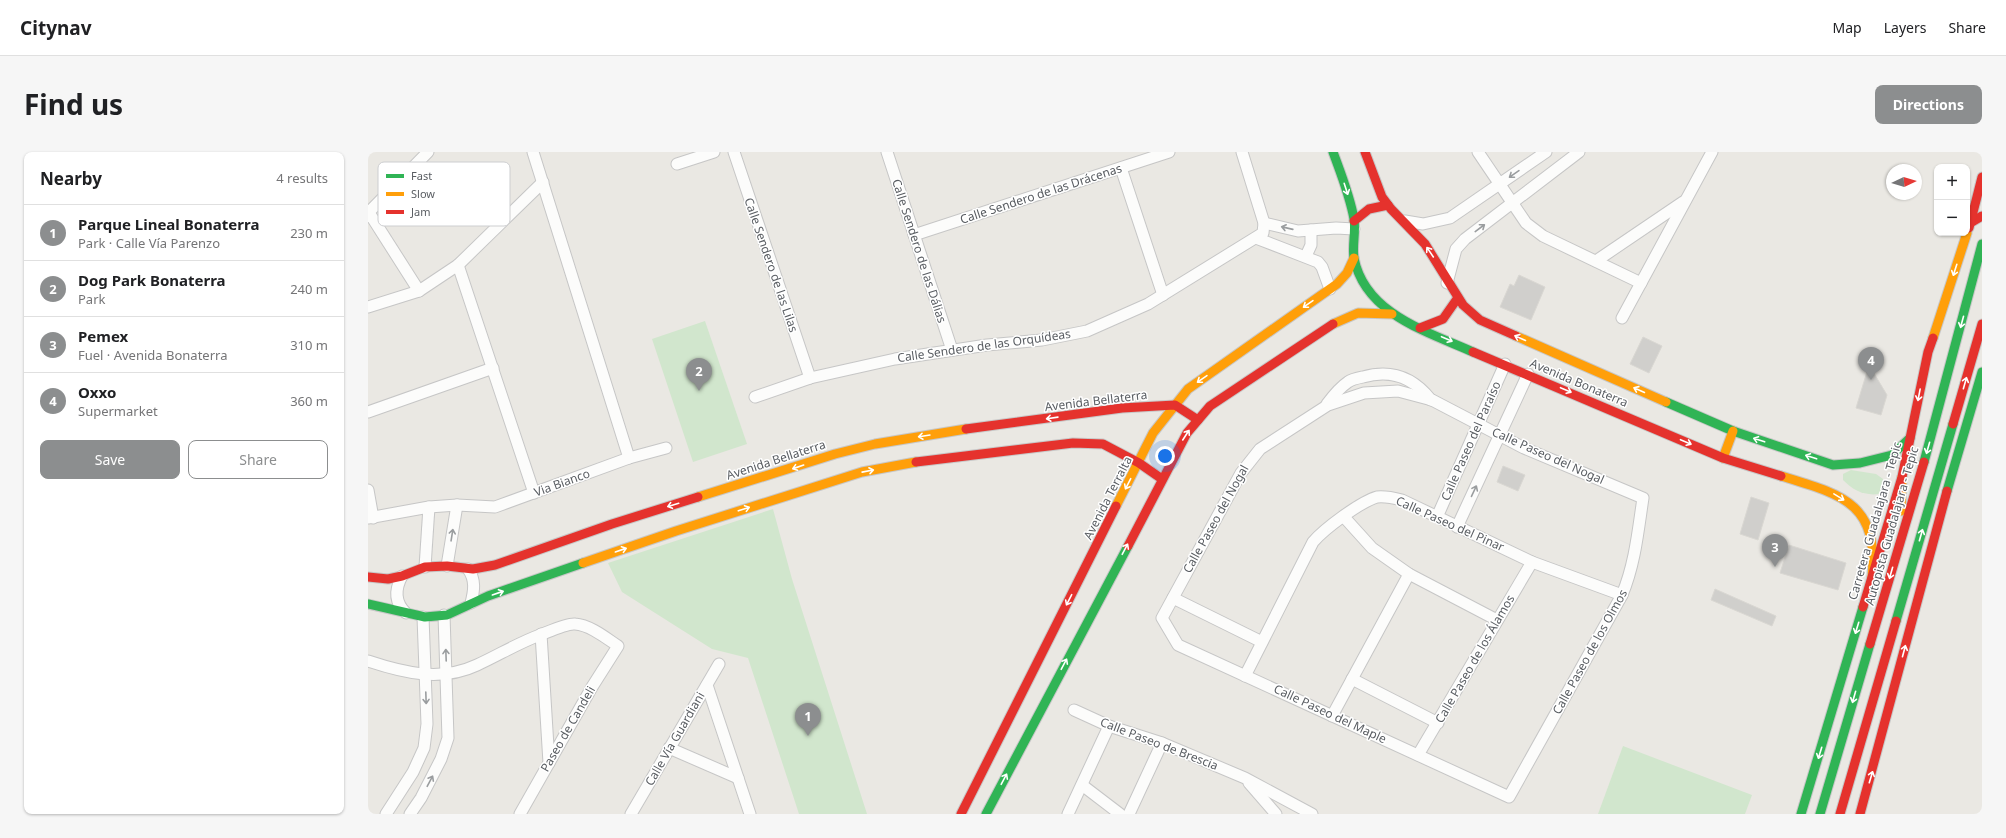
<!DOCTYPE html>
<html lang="en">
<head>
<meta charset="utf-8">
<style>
	body { margin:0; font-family:"Noto Sans",sans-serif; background:#f6f6f6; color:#202124 }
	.controls { position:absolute; right:12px; top:12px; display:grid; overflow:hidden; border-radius:8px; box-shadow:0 1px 3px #0004 }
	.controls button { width:36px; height:36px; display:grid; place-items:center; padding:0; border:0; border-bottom:1px solid #e0e0e0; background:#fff; color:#202124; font:20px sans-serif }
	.compass { position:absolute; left:1518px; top:12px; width:36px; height:36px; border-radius:50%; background:#fff; box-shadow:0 1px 3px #0004; rotate:86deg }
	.you { position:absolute; left:797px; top:304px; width:14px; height:14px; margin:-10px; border:3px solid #fff; border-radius:50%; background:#1a73e8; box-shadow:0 0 0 6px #1a73e833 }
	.badge { display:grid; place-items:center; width:26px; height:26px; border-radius:50%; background:#8c8e8f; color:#fff; font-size:13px; font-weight:700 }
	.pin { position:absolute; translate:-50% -33px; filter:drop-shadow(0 1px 2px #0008) }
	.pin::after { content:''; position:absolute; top:21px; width:14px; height:12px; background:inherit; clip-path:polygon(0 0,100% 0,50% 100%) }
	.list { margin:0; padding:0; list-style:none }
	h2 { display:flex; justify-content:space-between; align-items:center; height:52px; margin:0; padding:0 16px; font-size:17px }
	h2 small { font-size:13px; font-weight:400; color:#757577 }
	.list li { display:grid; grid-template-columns:26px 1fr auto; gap:12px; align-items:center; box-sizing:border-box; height:56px; padding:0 16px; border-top:1px solid #e0e0e0 }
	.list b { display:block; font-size:15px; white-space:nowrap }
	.list p { margin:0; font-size:13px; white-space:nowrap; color:#757577 }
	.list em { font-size:13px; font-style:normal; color:#757577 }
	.actions { display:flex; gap:8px; padding:12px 16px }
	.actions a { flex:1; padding:9px 0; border:1px solid #8c8e8f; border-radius:8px; text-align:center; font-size:14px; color:#8c8e8f }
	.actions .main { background:#8c8e8f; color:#fff }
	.map { position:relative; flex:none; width:1614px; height:662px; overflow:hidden; border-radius:8px }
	header { display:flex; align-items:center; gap:24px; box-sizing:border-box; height:56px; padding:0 20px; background:#fff; border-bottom:1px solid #e0e0e0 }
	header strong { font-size:19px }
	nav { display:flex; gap:22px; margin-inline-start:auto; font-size:14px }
	.intro { display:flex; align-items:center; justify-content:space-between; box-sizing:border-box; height:96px; padding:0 24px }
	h1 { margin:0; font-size:28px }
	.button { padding:10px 18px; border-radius:8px; background:#8c8e8f; color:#fff; font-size:14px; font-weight:700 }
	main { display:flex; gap:24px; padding:0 24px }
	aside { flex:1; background:#fff; border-radius:8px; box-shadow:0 1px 3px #0004 }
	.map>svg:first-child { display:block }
</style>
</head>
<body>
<header>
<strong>Citynav</strong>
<nav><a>Map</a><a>Layers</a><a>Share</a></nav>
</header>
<div class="intro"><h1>Find us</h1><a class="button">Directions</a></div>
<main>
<aside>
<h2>Nearby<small>4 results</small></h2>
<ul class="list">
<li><span class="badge">1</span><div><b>Parque Lineal Bonaterra</b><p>Park · Calle Vía Parenzo</p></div><em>230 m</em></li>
<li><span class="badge">2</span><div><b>Dog Park Bonaterra</b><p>Park</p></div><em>240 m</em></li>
<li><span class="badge">3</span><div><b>Pemex</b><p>Fuel · Avenida Bonaterra</p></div><em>310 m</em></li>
<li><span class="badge">4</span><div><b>Oxxo</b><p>Supermarket</p></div><em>360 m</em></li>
</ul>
<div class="actions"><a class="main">Save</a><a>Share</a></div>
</aside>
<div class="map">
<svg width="1614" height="662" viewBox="0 0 1614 662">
	<rect width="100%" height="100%" fill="#eae8e3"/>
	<!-- green -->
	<g fill="#d1e6cd">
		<polygon points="337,169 379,292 325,310 284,187"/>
		<path d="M1483,318L1508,322L1515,327V337L1511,342C1496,344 1485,338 1475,328V322Z"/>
		<polygon points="405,357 424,427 499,662 431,662 380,506 344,497 254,440 240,411"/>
		<polygon points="1255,594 1384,643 1377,662 1230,662"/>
	</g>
	<!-- building -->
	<g fill="#d0cfcc" stroke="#d9d7d2">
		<polygon points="1151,123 1177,135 1163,168 1132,155 1142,132 1146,134"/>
		<polygon points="1275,185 1294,194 1281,221 1262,212"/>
		<polygon points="1501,213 1519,243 1513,263 1488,256"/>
		<polygon points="1135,314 1157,323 1150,339 1129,330"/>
		<polygon points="1383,345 1401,351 1390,388 1372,382"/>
		<polygon points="1421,393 1478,411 1470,438 1412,421"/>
		<polygon points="1347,437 1408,464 1404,474 1343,448"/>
	</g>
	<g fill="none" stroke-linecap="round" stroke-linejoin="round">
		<defs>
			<g id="street">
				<polyline points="165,0 261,306"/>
				<polyline points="366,0 442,226"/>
				<polyline points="519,0 584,198"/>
				<polyline points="1110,0 1158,71 1175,84 1273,131"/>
				<polyline points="309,12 346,0"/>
				<polyline points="753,16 795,143"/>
				<polyline points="0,59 51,139"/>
				<polyline points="1,60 60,0"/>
				<polyline points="1037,69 1055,72 1082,66 1178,0"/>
				<polyline points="896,71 930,79 968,76 986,77"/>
				<polyline points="546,83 801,0"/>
				<polyline points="888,86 950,110 954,115 962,137"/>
				<polyline points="938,104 943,93 943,78"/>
				<polyline points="1228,109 1315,50"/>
				<polyline points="90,113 166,341"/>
				<polyline points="1079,131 1088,97 1097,87 1211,0"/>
				<polyline points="0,155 51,139 90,113 175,30"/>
				<polyline points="1254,166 1344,0"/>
				<path d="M1030,239L1064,248L1156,296L1275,346C1270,379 1267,412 1254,443L1141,645L810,493L794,466L873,321L892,297L960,253L996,241Z"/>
				<polyline points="387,245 442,226 527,207 619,193 674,188 719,179 780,152 895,81 896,71 874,0"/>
				<path d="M959,252C965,244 971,236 980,230C984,227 990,226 995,225C1023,217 1045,225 1063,248"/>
				<polyline points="0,260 125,216"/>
				<polyline points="0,338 5,366"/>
				<polyline points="976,365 1004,396 1041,422 1129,468"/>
				<polyline points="1069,365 1137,212"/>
				<polyline points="0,366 61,355 89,353 127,355 261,306 298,296"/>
				<polyline points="1089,375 1160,222"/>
				<polyline points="79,414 89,353"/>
				<polyline points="57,415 61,355"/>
				<path d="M100,417C108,428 106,439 103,451"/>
				<path d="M34,424C27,437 26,450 38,461"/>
				<polyline points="805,446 894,490"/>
				<polyline points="173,482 181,611"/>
				<path d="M0,509C36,521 73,530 109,513C131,503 150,491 172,483C180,480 199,471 207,472C222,473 238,486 250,494L224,535L152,662"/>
				<path d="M877,524L945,390C956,377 992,350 1009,345C1017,344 1026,346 1034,348L1164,410L1254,443"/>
				<polyline points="984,527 1070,571"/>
				<polyline points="339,533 382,662"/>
				<polyline points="706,558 741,574 794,591 877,626 944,662"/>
				<polyline points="964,564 1041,422"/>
				<polyline points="301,596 370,626"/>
				<polyline points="1050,603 1164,410"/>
				<polyline points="881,631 908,662"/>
				<polyline points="714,633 752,662"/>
				<polyline points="18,662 45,620 56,596 59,572 55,465"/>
				<polyline points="42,662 53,646 73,607 80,586 76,463"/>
				<polyline points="263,662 351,512"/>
				<polyline points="700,662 741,574"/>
				<polyline points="761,662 794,591"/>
			</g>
			<g id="fast">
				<path d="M965,0C973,22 982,44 986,67C988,80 984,93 986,106C997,162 1060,180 1105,200"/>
				<polyline points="1298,250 1365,279 1465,313 1492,311 1524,303 1542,286"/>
				<polyline points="1556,310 1614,92"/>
				<polyline points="1579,339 1614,220"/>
				<polyline points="0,452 57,465 79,463 120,444 215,411"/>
				<polyline points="1528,469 1585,272"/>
				<polyline points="618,662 760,394"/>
				<polyline points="1433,662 1495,455"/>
				<polyline points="1452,662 1502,492"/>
			</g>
			<g id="slow">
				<polyline points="965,172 990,161 1024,162"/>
				<polyline points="1148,184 1298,250"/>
				<polyline points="1565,186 1599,81"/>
				<polyline points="1355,306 1365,279"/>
				<path d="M1413,324C1475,343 1511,351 1504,426"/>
				<polyline points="330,345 467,302 507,292 598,277"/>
				<polyline points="748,354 785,281 820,237 969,132 979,121 986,106"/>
				<polyline points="1533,359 1534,325"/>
				<polyline points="215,411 308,379 494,320 548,310"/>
			</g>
			<g id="jam">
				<polyline points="997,0 1014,45 1023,57 1057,92 1095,153 1112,168 1148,184"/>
				<polyline points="986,69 1001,57 1020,53"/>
				<polyline points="1602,71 1614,64"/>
				<polyline points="1601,76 1614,25"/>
				<polyline points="1052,176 1075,167 1089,147"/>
				<polyline points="1105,200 1355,306 1413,324"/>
				<polyline points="1585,272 1614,172"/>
				<polyline points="598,277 754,256 807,253 830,268"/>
				<polyline points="548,310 705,291 735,292 771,311 794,327"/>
				<polyline points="760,394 819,281 842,254 965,172"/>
				<polyline points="0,425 20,427 34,424 57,415 79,414 105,417 127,413 244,372 330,345"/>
				<polyline points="1495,455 1534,325 1560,200 1565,186"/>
				<polyline points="1502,492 1556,310"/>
				<polyline points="593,662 748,354"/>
				<polyline points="1472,662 1528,469"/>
				<polyline points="1492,662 1579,339"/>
			</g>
		</defs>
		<!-- street casing -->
		<use href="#street" stroke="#c6c6c6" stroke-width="13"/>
		<!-- fast casing -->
		<use href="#fast" stroke="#c7c7c7" stroke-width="11"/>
		<!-- slow casing -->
		<use href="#slow" stroke="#c7c7c7" stroke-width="11"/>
		<!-- jam casing -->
		<use href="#jam" stroke="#c7c7c7" stroke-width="11"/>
		<!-- street -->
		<use href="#street" stroke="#fcfcfb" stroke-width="11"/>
		<!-- fast -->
		<use href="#fast" stroke="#30b455" stroke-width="9"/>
		<!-- slow -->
		<use href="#slow" stroke="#ff9f0a" stroke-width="9"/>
		<!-- jam -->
		<use href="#jam" stroke="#e5322d" stroke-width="9"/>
	</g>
	<!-- one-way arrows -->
	<defs><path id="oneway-shaft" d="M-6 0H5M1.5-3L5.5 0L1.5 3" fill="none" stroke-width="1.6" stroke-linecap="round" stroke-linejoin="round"/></defs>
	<g stroke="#9a9d9f">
		<use href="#oneway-shaft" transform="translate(1146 22) rotate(145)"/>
		<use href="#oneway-shaft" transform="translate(919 76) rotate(-167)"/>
		<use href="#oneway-shaft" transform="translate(1112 76) rotate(-37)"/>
		<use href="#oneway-shaft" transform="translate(1106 339) rotate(-65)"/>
		<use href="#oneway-shaft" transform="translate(84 383) rotate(-81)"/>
		<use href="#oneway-shaft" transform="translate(78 503) rotate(-92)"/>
		<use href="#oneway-shaft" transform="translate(58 546) rotate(88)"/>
		<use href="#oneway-shaft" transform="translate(62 629) rotate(-62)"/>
	</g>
	<g stroke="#fff">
		<use href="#oneway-shaft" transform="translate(978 37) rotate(72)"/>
		<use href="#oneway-shaft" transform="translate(1062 100) rotate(-124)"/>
		<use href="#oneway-shaft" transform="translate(1587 118) rotate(108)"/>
		<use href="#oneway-shaft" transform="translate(940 152) rotate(145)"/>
		<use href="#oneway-shaft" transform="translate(1594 170) rotate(105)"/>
		<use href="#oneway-shaft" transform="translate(1152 186) rotate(-156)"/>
		<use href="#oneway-shaft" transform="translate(1079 187) rotate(23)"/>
		<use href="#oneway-shaft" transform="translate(834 227) rotate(145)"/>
		<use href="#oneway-shaft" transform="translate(1597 231) rotate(-74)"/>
		<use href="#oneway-shaft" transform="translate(1198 238) rotate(23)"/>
		<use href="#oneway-shaft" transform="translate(1271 238) rotate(-156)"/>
		<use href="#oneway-shaft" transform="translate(1551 243) rotate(101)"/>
		<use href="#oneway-shaft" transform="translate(684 266) rotate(172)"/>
		<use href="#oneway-shaft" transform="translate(818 283) rotate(-57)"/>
		<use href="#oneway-shaft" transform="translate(556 284) rotate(171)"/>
		<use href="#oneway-shaft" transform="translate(1391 288) rotate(-162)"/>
		<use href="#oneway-shaft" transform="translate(1318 290) rotate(23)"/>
		<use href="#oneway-shaft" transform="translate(1560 296) rotate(106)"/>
		<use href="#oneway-shaft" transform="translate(1443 305) rotate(-162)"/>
		<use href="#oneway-shaft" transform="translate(430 315) rotate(161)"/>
		<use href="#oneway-shaft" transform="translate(500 319) rotate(-11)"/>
		<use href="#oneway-shaft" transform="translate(760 332) rotate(117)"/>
		<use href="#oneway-shaft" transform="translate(1471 345) rotate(31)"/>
		<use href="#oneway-shaft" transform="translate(305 353) rotate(163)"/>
		<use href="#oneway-shaft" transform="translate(376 357) rotate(-18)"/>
		<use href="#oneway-shaft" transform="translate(1553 383) rotate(-74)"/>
		<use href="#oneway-shaft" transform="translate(757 397) rotate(-62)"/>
		<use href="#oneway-shaft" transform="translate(253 398) rotate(-19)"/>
		<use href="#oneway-shaft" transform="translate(1523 421) rotate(106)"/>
		<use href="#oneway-shaft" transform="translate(130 441) rotate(-19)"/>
		<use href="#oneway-shaft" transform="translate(701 448) rotate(117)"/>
		<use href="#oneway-shaft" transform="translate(1489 476) rotate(107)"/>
		<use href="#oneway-shaft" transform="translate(1536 499) rotate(-75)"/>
		<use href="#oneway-shaft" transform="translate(696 512) rotate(-62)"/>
		<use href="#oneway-shaft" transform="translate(1486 545) rotate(106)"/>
		<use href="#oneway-shaft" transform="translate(1452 601) rotate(107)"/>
		<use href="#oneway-shaft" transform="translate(1503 625) rotate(-73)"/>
		<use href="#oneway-shaft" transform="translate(636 627) rotate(-62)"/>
	</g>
	<g text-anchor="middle" stroke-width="3" stroke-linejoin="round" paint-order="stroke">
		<!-- street labels -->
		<g font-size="12" fill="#595d62" stroke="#fff">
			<text transform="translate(673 42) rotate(-18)" y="4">Calle Sendero de las Drácenas</text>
			<text transform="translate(551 99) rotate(72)" y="4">Calle Sendero de las Dálias</text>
			<text transform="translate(403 113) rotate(71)" y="4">Calle Sendero de las Lilas</text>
			<text transform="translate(616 194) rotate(-8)" y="4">Calle Sendero de las Orquídeas</text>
			<text transform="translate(1211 231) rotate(23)" y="4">Avenida Bonaterra</text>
			<text transform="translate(728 249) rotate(-7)" y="4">Avenida Bellaterra</text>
			<text transform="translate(1103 289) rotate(-66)" y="4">Calle Paseo del Paraíso</text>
			<text transform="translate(1180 304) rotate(24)" y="4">Calle Paseo del Nogal</text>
			<text transform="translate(408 308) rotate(-18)" y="4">Avenida Bellaterra</text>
			<text transform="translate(194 331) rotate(-20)" y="4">Via Bianco</text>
			<text transform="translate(740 346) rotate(-63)" y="4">Avenida Terralta</text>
			<text transform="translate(848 367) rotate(-61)" y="4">Calle Paseo del Nogal</text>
			<text transform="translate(1507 369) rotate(-74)" y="4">Carretera Guadalajara - Tepic</text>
			<text transform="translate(1082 372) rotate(24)" y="4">Calle Paseo del Pinar</text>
			<text transform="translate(1524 374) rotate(-74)" y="4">Autopista Guadalajara - Tepic</text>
			<text transform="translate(1222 500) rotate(-61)" y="4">Calle Paseo de los Olmos</text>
			<text transform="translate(1107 507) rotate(-60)" y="4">Calle Paseo de los Álamos</text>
			<text transform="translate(962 562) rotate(25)" y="4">Calle Paseo del Maple</text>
			<text transform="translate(200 577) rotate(-60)" y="4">Paseo de Candeli</text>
			<text transform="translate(307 587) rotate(-60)" y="4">Calle Vía Guardiani</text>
			<text transform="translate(791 592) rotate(21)" y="4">Calle Paseo de Brescia</text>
		</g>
	</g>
	<!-- legend -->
	<rect x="10" y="10" width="132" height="64" rx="6" fill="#fff" stroke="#cdced0" stroke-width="1"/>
	<rect x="18" y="22" width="18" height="4" fill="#30b455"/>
	<rect x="18" y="40" width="18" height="4" fill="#ff9f0a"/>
	<rect x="18" y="58" width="18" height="4" fill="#e5322d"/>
	<g font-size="11" fill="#595d62">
		<text x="43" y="28">Fast</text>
		<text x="43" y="46">Slow</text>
		<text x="43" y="64">Jam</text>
	</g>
</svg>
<div class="controls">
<button>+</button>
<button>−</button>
</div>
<svg class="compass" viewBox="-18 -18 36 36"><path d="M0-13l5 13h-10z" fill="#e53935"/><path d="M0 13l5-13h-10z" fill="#757577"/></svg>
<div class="you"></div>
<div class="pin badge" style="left:440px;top:584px">1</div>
<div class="pin badge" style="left:331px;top:239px">2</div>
<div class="pin badge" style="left:1407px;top:415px">3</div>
<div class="pin badge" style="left:1503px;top:228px">4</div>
</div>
</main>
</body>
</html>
